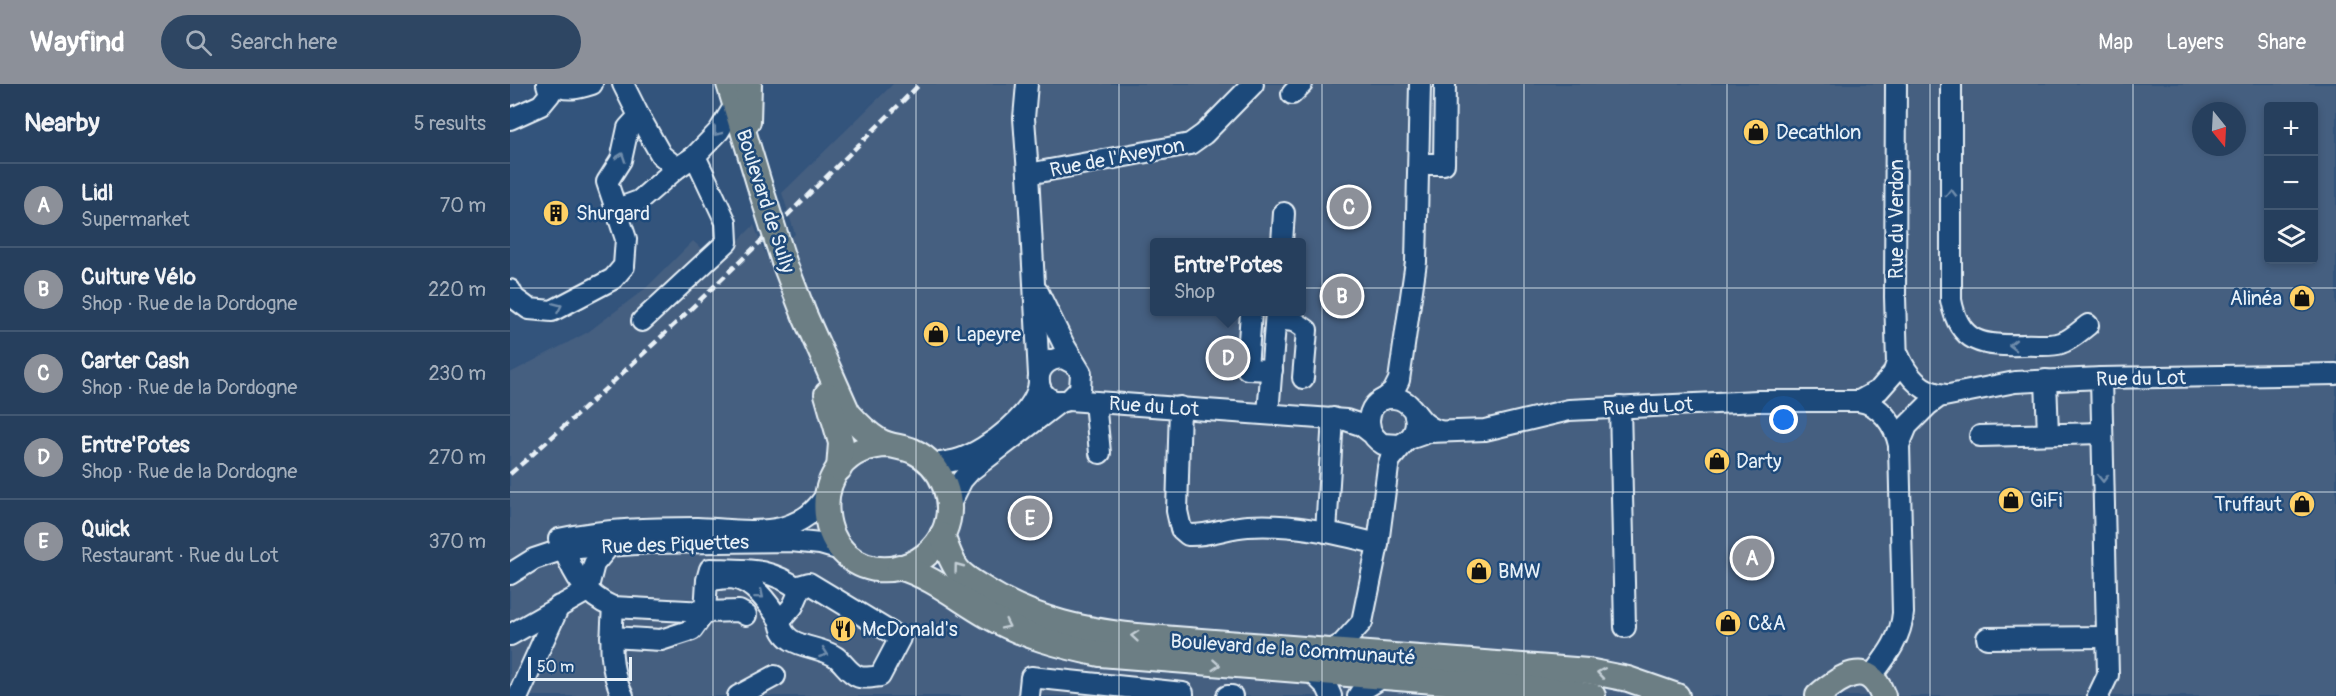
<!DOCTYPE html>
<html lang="en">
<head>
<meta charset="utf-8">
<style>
	body { margin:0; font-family:Pangolin,sans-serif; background:#2e4663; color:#f1f3f6 }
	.controls { position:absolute; right:18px; top:18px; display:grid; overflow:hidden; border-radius:6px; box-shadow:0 3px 9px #0003 }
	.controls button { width:54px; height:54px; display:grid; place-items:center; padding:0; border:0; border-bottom:2px solid #425872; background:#263f5d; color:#f1f3f6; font:30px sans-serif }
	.compass { position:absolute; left:1682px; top:18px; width:54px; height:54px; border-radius:50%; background:#263f5d; box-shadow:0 3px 9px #0003; rotate:162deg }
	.scale { position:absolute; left:18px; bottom:15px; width:104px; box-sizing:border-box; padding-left:6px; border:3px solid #e8f1f8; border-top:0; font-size:16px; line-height:21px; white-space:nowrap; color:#e8f1f8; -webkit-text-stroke:4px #1f4a7a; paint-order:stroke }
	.you { position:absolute; left:1274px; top:336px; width:21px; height:21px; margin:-15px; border:4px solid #fff; border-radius:50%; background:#1a73e8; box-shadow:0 0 0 9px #1a73e833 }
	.badge { display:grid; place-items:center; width:39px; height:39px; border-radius:50%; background:#8c9099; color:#fff; font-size:20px; font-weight:700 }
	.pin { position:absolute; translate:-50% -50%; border:3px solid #fff; box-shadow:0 2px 6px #0006 }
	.popup { position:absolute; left:640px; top:154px; width:156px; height:78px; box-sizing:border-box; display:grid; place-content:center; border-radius:6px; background:#263f5d; filter:drop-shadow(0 2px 4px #0005); font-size:20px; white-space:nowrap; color:#a4afbc }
	.popup b { font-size:22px; color:#f1f3f6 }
	.popup::after { content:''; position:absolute; left:50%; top:100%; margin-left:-12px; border:12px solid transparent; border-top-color:#263f5d }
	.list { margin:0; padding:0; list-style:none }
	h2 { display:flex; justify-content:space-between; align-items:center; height:78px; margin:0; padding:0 24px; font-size:26px }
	h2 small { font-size:20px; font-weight:400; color:#a4afbc }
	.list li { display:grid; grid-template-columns:39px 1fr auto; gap:18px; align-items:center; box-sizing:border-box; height:84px; padding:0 24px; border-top:2px solid #425872 }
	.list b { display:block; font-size:22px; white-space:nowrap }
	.list p { margin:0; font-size:20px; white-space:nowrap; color:#a4afbc }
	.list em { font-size:20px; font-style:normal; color:#a4afbc }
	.icon { flex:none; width:33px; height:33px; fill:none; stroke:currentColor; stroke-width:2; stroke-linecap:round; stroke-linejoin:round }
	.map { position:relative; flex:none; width:1826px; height:612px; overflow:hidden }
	header { display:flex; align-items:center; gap:36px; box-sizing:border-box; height:84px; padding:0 30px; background:#8c9099; color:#fff }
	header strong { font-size:28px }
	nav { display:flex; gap:33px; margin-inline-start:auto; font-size:21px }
	.search { width:420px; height:54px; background:#2e4663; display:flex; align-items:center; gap:15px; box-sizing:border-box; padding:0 21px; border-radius:33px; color:#a4afbc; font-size:22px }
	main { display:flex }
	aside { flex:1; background:#263f5d }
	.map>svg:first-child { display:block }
</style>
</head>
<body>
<header>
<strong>Wayfind</strong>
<div class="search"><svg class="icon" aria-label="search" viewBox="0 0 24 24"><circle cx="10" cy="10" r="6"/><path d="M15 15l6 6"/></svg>Search here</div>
<nav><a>Map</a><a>Layers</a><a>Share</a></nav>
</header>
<main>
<aside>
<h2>Nearby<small>5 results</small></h2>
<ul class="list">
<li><span class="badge">A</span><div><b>Lidl</b><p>Supermarket</p></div><em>70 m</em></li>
<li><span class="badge">B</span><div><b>Culture Vélo</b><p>Shop · Rue de la Dordogne</p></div><em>220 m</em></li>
<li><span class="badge">C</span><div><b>Carter Cash</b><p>Shop · Rue de la Dordogne</p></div><em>230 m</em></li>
<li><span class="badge">D</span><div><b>Entre'Potes</b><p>Shop · Rue de la Dordogne</p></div><em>270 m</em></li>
<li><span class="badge">E</span><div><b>Quick</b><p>Restaurant · Rue du Lot</p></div><em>370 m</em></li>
</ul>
</aside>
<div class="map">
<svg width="1826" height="612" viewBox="0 0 1826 612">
	<rect width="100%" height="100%" fill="#33547c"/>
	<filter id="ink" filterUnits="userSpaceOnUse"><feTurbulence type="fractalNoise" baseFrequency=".0167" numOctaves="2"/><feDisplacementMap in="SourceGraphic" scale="12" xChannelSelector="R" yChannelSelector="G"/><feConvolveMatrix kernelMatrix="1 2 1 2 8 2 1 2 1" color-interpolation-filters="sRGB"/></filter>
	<g filter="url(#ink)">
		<!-- built -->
		<path fill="#445e80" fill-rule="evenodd" d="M383,0H1826V612H0V289L78,248L136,204L183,157L195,168L212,173L244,141L258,176L285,150L272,109ZM1758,22H1804V176H1758ZM1691,27H1727V63H1691ZM644,158H792V228H644Z"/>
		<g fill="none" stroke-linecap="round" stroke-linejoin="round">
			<defs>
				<g id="minor">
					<path d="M44,0C56,8 69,4 82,0"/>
					<polyline points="517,0 514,34 518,90"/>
					<path d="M1441,0V216C1449,260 1473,262 1513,261C1525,260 1540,263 1551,259C1561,256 1570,247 1578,241"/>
					<polyline points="782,10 792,0"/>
					<polyline points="129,32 151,71 167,84"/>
					<polyline points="0,35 31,21 40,10 37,0"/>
					<polyline points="909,80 934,80 935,0"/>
					<polyline points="107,125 129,117 167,84 185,72 209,47 225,21"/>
					<polyline points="772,158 774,129"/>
					<polyline points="0,206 4,214 19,225 42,227 103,195 114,182 116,155 97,98 111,76 118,44 129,32 113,0"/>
					<path d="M528,208L554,261L571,289L570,305L559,316C524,326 516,275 553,274L566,281"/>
					<polyline points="741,228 737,285 762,286"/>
					<polyline points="766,235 784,237 797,246 793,294"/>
					<polyline points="132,237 217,158 216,138 185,72"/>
					<path d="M1388,270C1397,292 1411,309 1436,311"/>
					<polyline points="529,291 518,90 680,60 694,50 743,0"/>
					<polyline points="1536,296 1538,350"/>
					<polyline points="874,315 883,308 889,296 906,178 910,0"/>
					<polyline points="559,316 836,336 851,341 860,348"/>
					<polyline points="1349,317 1369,306 1383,290 1387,279 1385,213 1386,0"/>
					<polyline points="585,318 590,369"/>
					<path d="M670,323L667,427L671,445L678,451C700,452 717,443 738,442C782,439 825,449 868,460"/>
					<polyline points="1110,323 1115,543"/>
					<path d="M904,328C909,343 904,354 890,361L873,360C847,345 860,307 889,315C906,320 907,341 929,347"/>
					<polyline points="758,330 766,228"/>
					<polyline points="1470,352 1592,349"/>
					<path d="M899,355L919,348L975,346L1059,326L1248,317H1349C1370,320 1385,341 1389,361L1393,529C1391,555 1375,574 1360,594"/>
					<polyline points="1389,361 1397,342 1418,321 1429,313 1505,298 1591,294 1826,290"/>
					<path d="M422,380C431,379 441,378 450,375C477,366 526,329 529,299"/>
					<polyline points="439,422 452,396 460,387 551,317"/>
					<polyline points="816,448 823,334"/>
					<path d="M49,455C94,445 142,444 187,444C214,445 244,450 271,444C290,439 307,427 317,409"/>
					<path d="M62,456L54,465C64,492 76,512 103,523L195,528L229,527L236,531"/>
					<polyline points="0,490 24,475 54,465 140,459 281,457 310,460 334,467"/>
					<path d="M103,523C101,554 98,584 113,612"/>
					<path d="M270,537C273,566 308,560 326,573C334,579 338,588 347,592C353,595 363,593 370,592L390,554L299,499L285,503"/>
					<polyline points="0,551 77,507 84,480 99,462"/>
					<path d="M101,553L151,556L182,546L195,528L197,496L200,485C237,486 259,483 290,506L283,522L270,537C259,520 243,496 221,494C213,494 205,496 197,496"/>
					<polyline points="1477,554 1597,553"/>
					<polyline points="818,568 832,560 852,538 868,460 878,383 880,376 894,359"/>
					<polyline points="801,587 817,603 821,612"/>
					<polyline points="8,612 49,522"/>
					<polyline points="228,612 265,592"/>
					<polyline points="519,612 521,593 673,609 673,612"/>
					<polyline points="717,612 722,612"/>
					<polyline points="848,612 852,606 873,593"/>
					<polyline points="1588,612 1598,591 1591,294"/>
				</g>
				<g id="major">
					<polyline points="219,0 251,106"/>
					<polyline points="238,37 239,0"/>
					<path d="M274,178L294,230L338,329C347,339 356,349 368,356C379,363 391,362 403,367C433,381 447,418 434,448C425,467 408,480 388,484C302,500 287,362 379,361"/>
					<polyline points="317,310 331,359 329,385"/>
					<path d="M432,451C436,462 440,475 447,485C453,493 464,499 472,504C523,537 580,548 639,553L1078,587L1118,595L1167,612"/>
					<path d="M389,483C423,493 448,515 478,532C513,552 551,562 590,570L1060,608L1083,612"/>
					<path d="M1308,612C1329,594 1358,572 1373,612"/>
				</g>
			</defs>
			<!-- minor casing -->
			<use href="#minor" stroke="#e8f1f8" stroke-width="24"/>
			<!-- major casing -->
			<use href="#major" stroke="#e8f1f8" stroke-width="28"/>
			<!-- minor -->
			<use href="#minor" stroke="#1f4a7a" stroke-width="20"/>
			<!-- major -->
			<use href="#major" stroke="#6c7e84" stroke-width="24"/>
			<!-- rail -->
			<path stroke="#e8f1f8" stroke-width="4.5" stroke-dasharray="9 4.5" stroke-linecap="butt" d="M0,390C143,266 276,133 410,0"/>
			<defs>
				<polyline id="major-bridge" points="251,106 274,178"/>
			</defs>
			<!-- major-bridge casing -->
			<use href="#major-bridge" stroke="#e8f1f8" stroke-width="28" stroke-linecap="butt"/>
			<!-- major-bridge -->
			<use href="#major-bridge" stroke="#6c7e84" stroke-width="24"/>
		</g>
		<!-- one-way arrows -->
		<defs><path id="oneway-chevron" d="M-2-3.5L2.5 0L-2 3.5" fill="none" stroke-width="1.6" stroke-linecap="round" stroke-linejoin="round" transform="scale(1.5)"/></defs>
		<g stroke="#6f8dac">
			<use href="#oneway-chevron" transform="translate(207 48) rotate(129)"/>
			<use href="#oneway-chevron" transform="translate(111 73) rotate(-71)"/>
			<use href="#oneway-chevron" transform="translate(1441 109) rotate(-90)"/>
			<use href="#oneway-chevron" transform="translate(48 223) rotate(-24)"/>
			<use href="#oneway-chevron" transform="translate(1503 261) rotate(179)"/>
			<use href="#oneway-chevron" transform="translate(1593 394) rotate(89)"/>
			<use href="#oneway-chevron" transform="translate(250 511) rotate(40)"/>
			<use href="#oneway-chevron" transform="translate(314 569) rotate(20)"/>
		</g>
		<g stroke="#c3ced5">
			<use href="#oneway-chevron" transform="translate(448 483) rotate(-127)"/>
			<use href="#oneway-chevron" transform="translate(496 541) rotate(26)"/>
			<use href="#oneway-chevron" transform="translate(625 552) rotate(-175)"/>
			<use href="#oneway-chevron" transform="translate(706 581) rotate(4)"/>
			<use href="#oneway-chevron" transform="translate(1091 589) rotate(-171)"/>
		</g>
	</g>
	<!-- grid -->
	<path fill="none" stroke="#e8f1f8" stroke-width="1.5" stroke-opacity="0.55" d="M203,0V612M406,0V612M609,0V612M812,0V612M1014,0V612M1217,0V612M1420,0V612M1623,0V612M0,204H1826M0,408H1826"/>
	<!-- icons -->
	<defs>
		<symbol id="shop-disc" viewBox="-11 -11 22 22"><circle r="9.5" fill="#ffd166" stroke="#1f4a7a"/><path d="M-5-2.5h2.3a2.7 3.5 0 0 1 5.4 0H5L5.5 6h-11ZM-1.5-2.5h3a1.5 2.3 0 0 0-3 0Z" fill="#111"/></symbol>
		<symbol id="building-disc" viewBox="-11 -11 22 22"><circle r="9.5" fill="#ffd166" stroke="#1f4a7a"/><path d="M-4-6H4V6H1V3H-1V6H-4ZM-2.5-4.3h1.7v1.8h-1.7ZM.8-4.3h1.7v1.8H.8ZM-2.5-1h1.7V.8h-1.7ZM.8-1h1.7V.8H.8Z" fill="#111"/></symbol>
		<symbol id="restaurant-disc" viewBox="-11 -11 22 22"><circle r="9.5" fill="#ffd166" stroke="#1f4a7a"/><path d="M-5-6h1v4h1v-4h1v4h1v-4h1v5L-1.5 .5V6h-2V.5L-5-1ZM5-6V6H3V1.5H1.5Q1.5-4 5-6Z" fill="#111"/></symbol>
	</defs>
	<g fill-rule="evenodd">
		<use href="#shop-disc" x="1231" y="33" width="30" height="30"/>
		<use href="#building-disc" x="31" y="114" width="30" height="30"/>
		<use href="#shop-disc" x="1777" y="199" width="30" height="30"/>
		<use href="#shop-disc" x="411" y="235" width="30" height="30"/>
		<use href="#shop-disc" x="1192" y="362" width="30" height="30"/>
		<use href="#shop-disc" x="1486" y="401" width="30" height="30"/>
		<use href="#shop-disc" x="1777" y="405" width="30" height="30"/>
		<use href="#shop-disc" x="954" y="472" width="30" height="30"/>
		<use href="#shop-disc" x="1203" y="524" width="30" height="30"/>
		<use href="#restaurant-disc" x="318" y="530" width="30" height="30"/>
	</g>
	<g text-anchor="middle" stroke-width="5" stroke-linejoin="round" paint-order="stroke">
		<!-- poi labels -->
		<g font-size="20" fill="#e8f1f8" stroke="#1f4a7a" text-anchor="start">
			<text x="1266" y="55">Decathlon</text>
			<text x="66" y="136">Shurgard</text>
			<text x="1772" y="221" text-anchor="end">Alinéa</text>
			<text x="446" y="257">Lapeyre</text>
			<text x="1226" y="384">Darty</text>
			<text x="1520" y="423">GiFi</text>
			<text x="1772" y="427" text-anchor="end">Truffaut</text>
			<text x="988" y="494">BMW</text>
			<text x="1238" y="546">C&amp;A</text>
			<text x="352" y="552">McDonald's</text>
		</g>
		<!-- street labels -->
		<g font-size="20" fill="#e8f1f8" stroke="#1f4a7a">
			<text transform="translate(607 73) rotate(-11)" y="7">Rue de l'Aveyron</text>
			<text transform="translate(256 117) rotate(72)" y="7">Boulevard de Sully</text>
			<text transform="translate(1386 135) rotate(-90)" y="7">Rue du Verdon</text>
			<text transform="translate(1631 294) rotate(-1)" y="7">Rue du Lot</text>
			<text transform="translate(644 322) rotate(4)" y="7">Rue du Lot</text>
			<text transform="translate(1138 322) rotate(-3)" y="7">Rue du Lot</text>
			<text transform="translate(165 460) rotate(-2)" y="7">Rue des Piquettes</text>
			<text transform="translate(783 565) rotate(4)" y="7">Boulevard de la Communauté</text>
		</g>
	</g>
</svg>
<div class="controls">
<button>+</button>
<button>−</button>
<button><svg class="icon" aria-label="layers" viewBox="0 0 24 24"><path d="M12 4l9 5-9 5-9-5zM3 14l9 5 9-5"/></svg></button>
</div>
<svg class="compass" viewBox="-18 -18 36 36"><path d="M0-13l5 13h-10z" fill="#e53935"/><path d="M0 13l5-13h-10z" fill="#a4afbc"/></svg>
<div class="scale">50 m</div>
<div class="you"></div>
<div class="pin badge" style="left:1242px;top:474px">A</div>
<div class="pin badge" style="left:832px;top:212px">B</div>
<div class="pin badge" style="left:839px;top:123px">C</div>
<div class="pin badge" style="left:718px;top:274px">D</div>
<div class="popup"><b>Entre'Potes</b>Shop</div>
<div class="pin badge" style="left:520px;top:434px">E</div>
</div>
</main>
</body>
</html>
